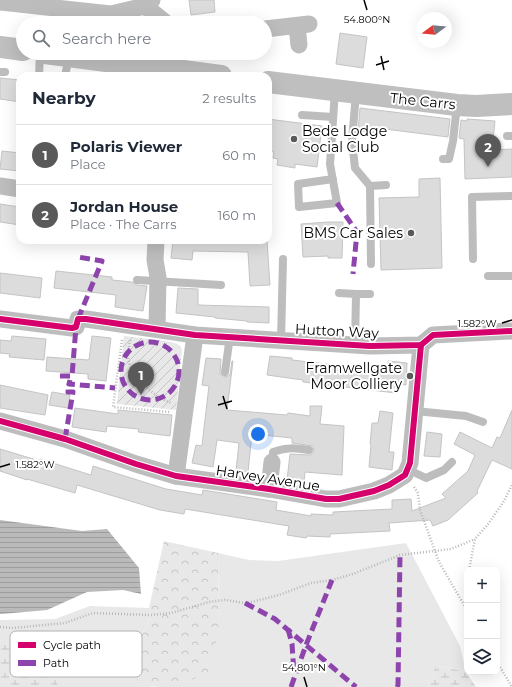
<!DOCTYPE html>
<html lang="en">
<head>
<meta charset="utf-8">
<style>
	body { margin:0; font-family:Montserrat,sans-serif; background:#f2f2f3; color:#1f2937 }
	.controls { position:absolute; right:12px; bottom:12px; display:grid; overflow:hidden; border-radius:8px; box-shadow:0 4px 16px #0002 }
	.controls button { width:36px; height:36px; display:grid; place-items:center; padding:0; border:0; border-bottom:1px solid #e0e1e3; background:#fff; color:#1f2937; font:20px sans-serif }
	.compass { position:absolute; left:416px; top:12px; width:36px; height:36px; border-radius:50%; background:#fff; box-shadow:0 4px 16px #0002; rotate:254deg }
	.you { position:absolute; left:258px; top:434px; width:14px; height:14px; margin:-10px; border:3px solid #fff; border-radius:50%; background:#1a73e8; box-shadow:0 0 0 6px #1a73e833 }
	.badge { display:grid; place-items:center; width:26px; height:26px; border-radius:50%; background:#595959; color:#fff; font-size:13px; font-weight:700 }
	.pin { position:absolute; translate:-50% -33px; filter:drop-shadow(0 1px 2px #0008) }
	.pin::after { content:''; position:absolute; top:21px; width:14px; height:12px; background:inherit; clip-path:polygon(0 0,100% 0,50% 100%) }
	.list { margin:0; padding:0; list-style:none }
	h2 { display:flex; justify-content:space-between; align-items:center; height:52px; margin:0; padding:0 16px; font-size:17px }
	h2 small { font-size:13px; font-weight:400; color:#747a83 }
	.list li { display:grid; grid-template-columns:26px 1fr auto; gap:12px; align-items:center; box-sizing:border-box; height:60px; padding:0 16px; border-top:1px solid #e0e1e3 }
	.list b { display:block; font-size:15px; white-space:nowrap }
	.list p { margin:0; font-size:13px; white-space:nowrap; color:#747a83 }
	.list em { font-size:13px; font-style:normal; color:#747a83 }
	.icon { flex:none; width:22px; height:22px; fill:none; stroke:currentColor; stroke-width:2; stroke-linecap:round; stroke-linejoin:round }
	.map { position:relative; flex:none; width:512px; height:687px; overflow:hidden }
	.search { position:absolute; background:#fff; box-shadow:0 4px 16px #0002; left:16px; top:16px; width:256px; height:44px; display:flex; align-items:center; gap:10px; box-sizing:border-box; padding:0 14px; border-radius:22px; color:#747a83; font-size:15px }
	.panel { position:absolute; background:#fff; box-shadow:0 4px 16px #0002; left:16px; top:72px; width:256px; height:172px; border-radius:12px }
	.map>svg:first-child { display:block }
</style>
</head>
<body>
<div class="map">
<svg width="512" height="687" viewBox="0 0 512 687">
	<defs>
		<pattern id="forest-crowns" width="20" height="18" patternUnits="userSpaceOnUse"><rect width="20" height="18" fill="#e8e8e8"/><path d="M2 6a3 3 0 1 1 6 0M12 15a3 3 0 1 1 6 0" fill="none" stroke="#c5c5c5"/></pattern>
		<pattern id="wetland-marsh" width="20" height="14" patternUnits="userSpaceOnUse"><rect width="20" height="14" fill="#e8e8e8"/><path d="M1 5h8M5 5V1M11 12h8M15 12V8" fill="none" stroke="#c5c5c5"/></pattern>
		<pattern id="garden-furrows" width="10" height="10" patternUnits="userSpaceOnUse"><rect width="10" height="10" fill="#e8e8e8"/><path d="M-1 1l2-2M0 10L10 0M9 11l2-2" fill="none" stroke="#c5c5c5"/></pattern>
		<pattern id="water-rules" width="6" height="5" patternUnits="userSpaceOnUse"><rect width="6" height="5" fill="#bababa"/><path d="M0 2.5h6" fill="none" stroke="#9e9e9e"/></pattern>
	</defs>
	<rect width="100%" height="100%" fill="#fff"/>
	<!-- green -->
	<g fill="#e8e8e8">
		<path d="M166,341C179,344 184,344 181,358C174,355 169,349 166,341Z"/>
		<polygon points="406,543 460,646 466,672 436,665 428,687 162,687 187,681 219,629 218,553 249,560 278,561"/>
		<polygon points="90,606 149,608 151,615 141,637 139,684 154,687 0,687 0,620 55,619"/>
	</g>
	<!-- forest -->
	<path fill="url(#forest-crowns)" d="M164,541L218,553L219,629L209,673C194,679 177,686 161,687C153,687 146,686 139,684L135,671L141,637L151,615L149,608Z"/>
	<!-- wetland -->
	<g fill="url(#wetland-marsh)">
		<polygon points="0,636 48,636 58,687 0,687"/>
		<polygon points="436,665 466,672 476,687 428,687"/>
	</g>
	<!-- garden -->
	<path fill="url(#garden-furrows)" d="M124,336L166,341C169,349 174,355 181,358L176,410L117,404Z"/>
	<!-- water -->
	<polygon fill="url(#water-rules)" points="0,520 82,531 107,529 139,568 141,594 123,590 87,592 47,610 2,614 0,614"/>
	<!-- building -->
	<g fill="#dcdcdc" stroke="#c4c4c4">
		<polygon points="189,0 214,0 215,12 191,15"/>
		<polygon points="340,33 367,37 363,68 336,64"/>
		<polygon points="0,78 20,80 20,102 0,99"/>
		<polygon points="360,108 450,119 448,137 377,128 377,133 358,131"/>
		<polygon points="268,119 322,126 317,167 295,164 295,168 277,165 278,159 273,158 274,152 268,151"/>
		<polygon points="467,119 495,121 492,150 512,149 512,177 465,179 464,139 459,138 461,120 467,121"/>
		<polygon points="2,151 20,153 20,171 0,169"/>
		<polygon points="440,178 442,268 381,270 379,198 419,197 419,179"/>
		<polygon points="0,204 20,207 20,225 0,222"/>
		<polygon points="328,222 343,222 342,258 328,258 328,256 303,257 301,224"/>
		<polygon points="173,240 267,240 270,285 250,286 248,252 193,251 192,260 171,258"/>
		<polygon points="56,271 112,277 112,280 132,282 137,285 147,286 143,311 115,307 116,295 54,288"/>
		<polygon points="0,273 42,278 40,298 0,293"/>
		<polygon points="178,288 198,289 198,305 269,307 269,323 247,322 247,321 215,318 215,317 176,313"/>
		<polygon points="12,336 46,339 44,360 9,357 10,354 0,353 0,340 11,341"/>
		<polygon points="92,336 111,338 106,381 88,379 88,374 46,371 47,357 89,360"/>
		<polygon points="270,356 292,358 292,360 387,371 388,361 407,363 406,385 397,384 396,393 303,382 303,380 267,375"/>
		<polygon points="206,358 221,359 220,374 225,377 230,375 232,361 233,361 227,410 287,415 288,413 310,416 310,406 322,406 320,424 344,426 342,475 305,472 304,482 287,480 290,454 311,455 314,451 313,446 292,443 292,438 252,434 248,472 236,471 239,443 217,440 213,467 192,463 196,445 202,446 204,428 209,386 202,385"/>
		<polygon points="0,385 48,395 45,415 0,408"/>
		<polygon points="52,392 70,395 68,408 49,405"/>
		<polygon points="75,408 118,414 118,410 172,415 170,436 138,432 139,429 107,426 106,432 72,427"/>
		<polygon points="512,410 512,469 492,460 477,491 478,493 448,520 433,526 430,520 389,523 390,531 330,534 330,537 307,536 306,538 287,535 289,526 185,509 184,514 160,510 77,485 75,493 27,479 27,480 0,471 0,449 40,461 40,459 91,475 93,466 166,489 202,495 203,490 277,502 276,510 311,516 311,514 333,515 333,512 392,509 392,500 411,499 412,511 446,498 442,494 468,471 475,455 454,444 460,432 492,448 497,437 500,438"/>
		<polygon points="380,411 393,413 389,452 394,452 392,470 369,467 371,445 370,444 372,423 378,423"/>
		<polygon points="427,432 442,434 440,457 424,456"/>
	</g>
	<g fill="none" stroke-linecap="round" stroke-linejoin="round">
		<!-- path -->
		<g stroke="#b8b8b8" stroke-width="2.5" stroke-dasharray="1 2" stroke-linecap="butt">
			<polyline points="122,340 113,407 170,412"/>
			<path d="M130,340C129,347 127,355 129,362C133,379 155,397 171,403"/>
			<polyline points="414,487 418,493 420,510 439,562 467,610"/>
			<polyline points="469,570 475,539 489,523 504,501 512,485"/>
			<polyline points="466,608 467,581"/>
			<polyline points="0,627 13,628 65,623 93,613 151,615 171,613 209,602 225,600 245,603 256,601 279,595 311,583 332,580 353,574 400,555 451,549 475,539"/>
			<polyline points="497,662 512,687"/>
		</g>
		<!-- lane -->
		<g stroke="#bdbdbd" stroke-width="8">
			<polyline points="0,72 5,72"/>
			<polyline points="39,76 40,53"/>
			<polyline points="65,76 69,57"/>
			<polyline points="356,93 352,141 355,168 370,186 386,185"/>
			<polyline points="302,115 333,117"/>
			<polyline points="507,136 512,136"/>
			<polyline points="443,159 449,159 453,141 457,105"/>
			<polyline points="333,179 298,184 299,207 337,203 330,164 335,91"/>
			<polyline points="370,186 371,264"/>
			<polyline points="473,259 472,197 512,196"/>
			<polyline points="488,276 512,276"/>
			<polyline points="137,280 221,285"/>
			<polyline points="339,293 356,294 355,345"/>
			<polyline points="356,294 370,294"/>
			<polyline points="281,340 283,259"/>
			<polyline points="225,372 230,336"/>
			<polyline points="415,411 466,416 483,422"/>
			<path d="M272,462L273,452C287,447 295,448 309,450"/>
			<polyline points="407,469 426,478 444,470 452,462"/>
		</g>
		<!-- street -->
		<g stroke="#bdbdbd" stroke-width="17">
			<polyline points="0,2 111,14 145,6 152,0"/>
			<polyline points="145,6 166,23"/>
			<polyline points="297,26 299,45"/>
			<polyline points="265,29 309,24"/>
			<polyline points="0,186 20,189"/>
			<polyline points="156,240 155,260 158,277 157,329"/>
			<polyline points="0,319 72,328 76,327 78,319 86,319 195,335 370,346 421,345 433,335 512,331"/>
			<polyline points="0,421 65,439 136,464 176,476 269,489 326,499 339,499 374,491 389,485 405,475 410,463 421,345"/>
			<polyline points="176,476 195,335"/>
			<polyline points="269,489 272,462"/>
		</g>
		<!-- secondary -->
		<g stroke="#bfbfbf" stroke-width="22">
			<polyline points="0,47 23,50"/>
			<polyline points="45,53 221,76"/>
			<polyline points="268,82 457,105 476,106 512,104"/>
		</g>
		<!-- quiet -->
		<g stroke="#8e44ad" stroke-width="5" stroke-dasharray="10 5" stroke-linecap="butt">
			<polyline points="337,203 357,232 353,274"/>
			<polyline points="78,319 102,261 78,257"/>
			<circle cx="150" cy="371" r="29"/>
			<polyline points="60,376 72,376 76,327"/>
			<polyline points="70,380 69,384 115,388"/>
			<polyline points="65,439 73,392 68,392 69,384"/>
			<polyline points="245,603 275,619 356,687"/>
			<polyline points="288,629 292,644 294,673"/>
			<polyline points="291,687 306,645 332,580"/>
			<polyline points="397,687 398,685 400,555"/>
		</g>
		<defs>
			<g id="cycleway">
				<polyline points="0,319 72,328 76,327 78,319 86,319 195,335 370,346 421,345 433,335 512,331"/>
				<polyline points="0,421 65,439 136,464 176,476 269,489 326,499 339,499 374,491 389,485 405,475 410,463 421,345"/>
			</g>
		</defs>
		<!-- cycleway casing -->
		<use href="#cycleway" stroke="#fff" stroke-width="8"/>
		<!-- cycleway -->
		<use href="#cycleway" stroke="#d6006c" stroke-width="6"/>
	</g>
	<!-- ticks -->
	<path fill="none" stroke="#000" stroke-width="1.5" d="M364,0L367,10M381,56L384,70M376,65L389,61M502,323L512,320M223,396L227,409M218,405L232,401M0,467L10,464M304,677L307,687"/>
	<!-- markers -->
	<g fill="#595959" stroke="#fff" stroke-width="1.5">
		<circle cx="294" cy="139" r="4"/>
		<circle cx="411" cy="233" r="4"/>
		<circle cx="410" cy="376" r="4"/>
	</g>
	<g text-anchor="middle" stroke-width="4" stroke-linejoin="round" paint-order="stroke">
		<!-- street labels -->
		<g font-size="14" fill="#000" stroke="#fff">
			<text transform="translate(423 101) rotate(6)" y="5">The Carrs</text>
			<text transform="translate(337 331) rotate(3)" y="5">Hutton Way</text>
			<text transform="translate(268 478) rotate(9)" y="5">Harvey Avenue</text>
		</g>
		<!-- poi labels -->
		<g font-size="14" fill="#000" stroke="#fff" text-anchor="end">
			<text x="302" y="136" text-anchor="start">Bede Lodge<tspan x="302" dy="16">Social Club</tspan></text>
			<text x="403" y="238">BMS Car Sales</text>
			<text x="402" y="373">Framwellgate<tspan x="402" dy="16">Moor Colliery</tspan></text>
		</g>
	</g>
	<!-- legend -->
	<rect x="10" y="631" width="132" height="46" rx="6" fill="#fff" stroke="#b2b2b2" stroke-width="1"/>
	<rect x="18" y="642" width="18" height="6" fill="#d6006c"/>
	<rect x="18" y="660" width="18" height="6" fill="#8e44ad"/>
	<g font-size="11" fill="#000">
		<text x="43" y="649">Cycle path</text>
		<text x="43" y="667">Path</text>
	</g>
	<g font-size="10" text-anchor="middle" fill="#000" stroke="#fff" stroke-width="4" stroke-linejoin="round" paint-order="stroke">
		<text x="367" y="23">54.800°N</text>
		<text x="477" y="327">1.582°W</text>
		<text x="35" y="468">1.582°W</text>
		<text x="304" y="671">54.801°N</text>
	</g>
</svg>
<div class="controls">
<button>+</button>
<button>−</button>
<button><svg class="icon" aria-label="layers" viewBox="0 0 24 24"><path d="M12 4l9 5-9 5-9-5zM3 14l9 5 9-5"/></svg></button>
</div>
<svg class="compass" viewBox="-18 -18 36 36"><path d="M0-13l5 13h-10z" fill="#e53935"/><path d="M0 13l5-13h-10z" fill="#747a83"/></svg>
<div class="you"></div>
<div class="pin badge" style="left:141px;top:395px">1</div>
<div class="pin badge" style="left:488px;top:167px">2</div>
<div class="search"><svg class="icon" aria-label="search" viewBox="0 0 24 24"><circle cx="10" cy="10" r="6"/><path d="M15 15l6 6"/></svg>Search here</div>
<section class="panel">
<h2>Nearby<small>2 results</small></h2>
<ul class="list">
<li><span class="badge">1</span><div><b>Polaris Viewer</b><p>Place</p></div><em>60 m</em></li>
<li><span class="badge">2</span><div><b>Jordan House</b><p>Place · The Carrs</p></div><em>160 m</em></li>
</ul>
</section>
</div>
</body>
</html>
